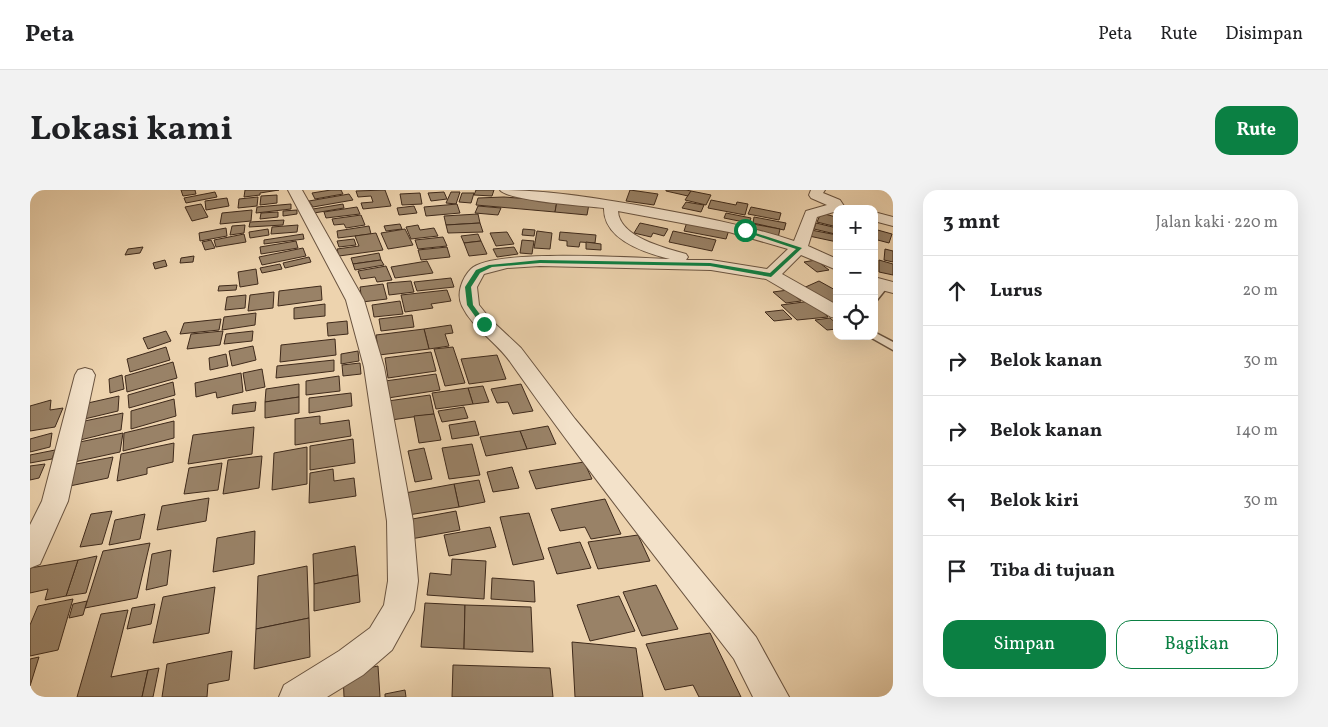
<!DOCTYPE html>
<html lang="id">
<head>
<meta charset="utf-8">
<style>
	body { margin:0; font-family:Vollkorn,serif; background:#f2f2f2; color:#202124 }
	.controls { position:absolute; right:15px; top:15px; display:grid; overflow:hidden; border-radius:10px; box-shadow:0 5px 20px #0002 }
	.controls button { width:45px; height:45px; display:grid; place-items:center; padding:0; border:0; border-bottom:1px solid #e0e0e0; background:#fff; color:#202124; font:25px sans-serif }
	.stop { position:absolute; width:15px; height:15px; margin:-11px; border:4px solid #0b8043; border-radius:50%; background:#fff }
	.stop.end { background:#0b8043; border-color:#fff; box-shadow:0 1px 5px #0008 }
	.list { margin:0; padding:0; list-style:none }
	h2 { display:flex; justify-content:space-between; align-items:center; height:65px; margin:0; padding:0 20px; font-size:21px }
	h2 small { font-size:16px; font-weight:400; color:#757577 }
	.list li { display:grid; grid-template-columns:32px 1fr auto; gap:15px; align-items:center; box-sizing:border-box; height:70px; padding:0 20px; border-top:1px solid #e0e0e0 }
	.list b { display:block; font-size:19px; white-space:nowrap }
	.list em { font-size:16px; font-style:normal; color:#757577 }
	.actions { display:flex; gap:10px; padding:15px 20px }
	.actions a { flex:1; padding:11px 0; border:1px solid #0b8043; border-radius:15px; text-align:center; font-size:18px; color:#0b8043 }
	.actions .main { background:#0b8043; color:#fff }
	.icon { flex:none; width:28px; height:28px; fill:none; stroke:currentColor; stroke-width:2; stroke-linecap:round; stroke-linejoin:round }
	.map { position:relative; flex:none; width:863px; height:507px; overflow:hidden; border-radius:15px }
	header { display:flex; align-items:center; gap:30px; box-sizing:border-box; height:70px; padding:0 25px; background:#fff; border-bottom:1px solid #e0e0e0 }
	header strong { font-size:24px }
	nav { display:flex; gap:28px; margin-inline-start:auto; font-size:18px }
	.intro { display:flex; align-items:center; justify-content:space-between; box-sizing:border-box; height:120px; padding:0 30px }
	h1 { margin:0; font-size:35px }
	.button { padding:12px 22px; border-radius:15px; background:#0b8043; color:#fff; font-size:18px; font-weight:700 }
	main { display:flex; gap:30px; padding:0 30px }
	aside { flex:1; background:#fff; border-radius:15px; box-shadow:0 5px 20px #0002 }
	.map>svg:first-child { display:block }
</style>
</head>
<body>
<header>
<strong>Peta</strong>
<nav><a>Peta</a><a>Rute</a><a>Disimpan</a></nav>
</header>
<div class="intro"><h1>Lokasi kami</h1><a class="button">Rute</a></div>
<main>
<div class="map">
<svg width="863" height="507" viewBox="0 0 863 507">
	<rect width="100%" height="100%" fill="#edd3ae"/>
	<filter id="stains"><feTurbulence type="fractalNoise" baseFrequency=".004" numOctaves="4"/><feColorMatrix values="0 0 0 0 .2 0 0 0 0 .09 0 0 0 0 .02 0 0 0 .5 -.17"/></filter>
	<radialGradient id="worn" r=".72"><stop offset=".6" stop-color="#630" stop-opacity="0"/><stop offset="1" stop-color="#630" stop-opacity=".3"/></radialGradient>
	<!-- building -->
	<g fill="#998267" stroke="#3f2a1b">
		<polygon points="151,0 165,0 166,4 153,6"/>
		<polygon points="215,0 249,0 230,3 230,5 214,7"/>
		<polygon points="301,0 311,0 313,4 285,9 282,3"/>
		<polygon points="355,0 361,16 333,19 331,13 343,12 341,6 328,7 326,1"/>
		<polygon points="446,0 464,0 462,6 444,5"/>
		<polygon points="600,0 628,4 624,15 596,11"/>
		<polygon points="636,0 656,0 661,1 658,6 636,1"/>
		<polygon points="661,1 681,5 676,15 655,10"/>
		<polygon points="185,2 187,7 156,13 154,8"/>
		<polygon points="414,2 417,9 401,11 398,3"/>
		<polygon points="421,2 430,2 426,14 416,13"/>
		<polygon points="390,3 392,14 372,15 370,4"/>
		<polygon points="432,3 444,3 441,13 429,12"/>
		<polygon points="319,4 323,10 283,17 279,11"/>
		<polygon points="247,5 247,13 230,15 231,6"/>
		<polygon points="228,7 227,16 208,18 209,9"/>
		<polygon points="474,7 527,11 525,22 446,15 448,8"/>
		<polygon points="197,8 199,16 176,20 175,11"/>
		<polygon points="681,10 706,15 707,12 718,14 715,25 678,18"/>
		<polygon points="527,11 559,14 557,25 525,22"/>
		<polygon points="656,12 674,15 671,22 652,18"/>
		<polygon points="171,14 178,27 162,31 155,17"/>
		<polygon points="261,14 261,19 226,23 227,17"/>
		<polygon points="313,14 314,18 284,23 283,19"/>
		<polygon points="427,14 430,23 396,26 394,17"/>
		<polygon points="384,16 387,23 369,25 367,18"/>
		<polygon points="448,16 471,18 468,25 445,23"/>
		<polygon points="327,17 330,24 296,28 294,22"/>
		<polygon points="721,17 751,23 749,30 718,24"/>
		<polygon points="222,20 221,31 190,34 192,23"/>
		<polygon points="267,20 267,24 253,26 253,21"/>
		<polygon points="248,22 248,27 230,29 231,23"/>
		<polygon points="696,23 721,28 719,33 694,28"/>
		<polygon points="791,23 806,27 807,37 787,32"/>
		<polygon points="448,24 450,33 416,35 414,26"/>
		<polygon points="331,25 335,35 316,38 314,34 304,35 302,29"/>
		<polygon points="724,27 756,33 754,40 723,33"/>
		<polygon points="254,30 253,35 219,37 220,32"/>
		<polygon points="657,32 699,40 696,49 654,41"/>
		<polygon points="450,33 453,42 418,43 416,35"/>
		<polygon points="610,33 638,39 634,46 623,43 621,47 604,43"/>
		<polygon points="786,33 807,38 805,44 784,39"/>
		<polygon points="370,34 372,39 356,41 354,36"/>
		<polygon points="723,34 750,39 748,48 720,42"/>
		<polygon points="215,35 214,43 200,45 202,36"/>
		<polygon points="268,35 267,42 241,44 242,37"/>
		<polygon points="388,35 390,40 404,38 408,46 381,49 376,37"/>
		<polygon points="339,36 341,44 308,48 307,41"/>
		<polygon points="196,38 197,46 170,51 169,43"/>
		<polygon points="238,39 239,45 220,48 219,42"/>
		<polygon points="375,39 383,55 358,59 351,43"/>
		<polygon points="493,39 505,40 504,46 492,45"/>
		<polygon points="844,39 862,44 859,53 844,49"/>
		<polygon points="781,40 807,45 807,52 779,46"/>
		<polygon points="507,41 522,43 520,59 504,58"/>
		<polygon points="643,41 686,50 682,61 639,52"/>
		<polygon points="477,42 484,54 466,56 460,43"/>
		<polygon points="530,42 566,45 565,53 550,52 549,57 537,56 537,51 529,50"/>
		<polygon points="346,43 353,60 309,66 307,59 329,56 325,46"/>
		<polygon points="214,44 216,52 186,57 184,50"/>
		<polygon points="273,44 274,49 234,54 234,50"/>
		<polygon points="448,44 451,51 434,53 431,46"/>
		<polygon points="413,47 417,56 388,59 385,50"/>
		<polygon points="324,49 326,55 309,57 307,51"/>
		<polygon points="181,50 185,58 175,60 172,52"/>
		<polygon points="492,50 504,51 502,64 490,63"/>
		<polygon points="266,51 268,58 231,64 230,57"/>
		<polygon points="451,51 457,64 439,66 434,53"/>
		<polygon points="556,52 571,54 571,60 556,59"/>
		<polygon points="113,57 110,63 95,65 98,59"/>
		<polygon points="417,57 420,67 391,70 388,60"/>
		<polygon points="484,57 488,64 467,67 463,59"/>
		<polygon points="273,58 276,66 232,75 229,67"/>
		<polygon points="855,59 863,61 863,72 854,70"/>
		<polygon points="349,63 351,70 323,74 321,68"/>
		<polygon points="164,66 163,72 150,73 151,68"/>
		<polygon points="279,67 281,72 255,78 253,73"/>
		<polygon points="135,70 137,76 125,79 123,73"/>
		<polygon points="351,70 354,75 325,80 323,74"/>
		<polygon points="786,70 799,80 787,82 774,72"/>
		<polygon points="849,70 863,74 863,85 849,82"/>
		<polygon points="397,71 403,83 365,88 361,77"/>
		<polygon points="250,74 252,79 232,83 230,78"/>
		<polygon points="356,76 362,90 347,92 345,87 331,89 328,81"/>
		<polygon points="226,79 228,94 210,97 208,82"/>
		<polygon points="421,88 424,97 387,101 384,92"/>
		<polygon points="381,91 384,102 359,105 357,93"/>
		<polygon points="789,91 807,101 807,118 771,99"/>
		<polygon points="353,94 357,109 332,112 330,97"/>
		<polygon points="207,95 206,100 188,101 189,96"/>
		<polygon points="291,96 292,110 248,116 249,101"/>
		<polygon points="417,100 421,111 401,114 403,118 375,122 371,105"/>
		<polygon points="758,100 771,111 756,113 743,102"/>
		<polygon points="244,102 243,118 218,121 220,105"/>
		<polygon points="216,105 215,118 195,120 197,107"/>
		<polygon points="370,111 373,124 344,127 342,115"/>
		<polygon points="781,111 798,127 767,130 751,115"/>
		<polygon points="295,114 295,126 264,129 264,118"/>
		<polygon points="753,120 762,129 744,131 735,122"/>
		<polygon points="226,123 225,135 192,140 194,127"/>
		<polygon points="382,125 384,137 351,141 349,129"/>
		<polygon points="800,128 807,134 807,139 797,140 785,130"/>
		<polygon points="191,129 189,140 150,144 154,133"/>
		<polygon points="317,131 318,144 298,146 297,133"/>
		<polygon points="421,135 423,143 415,144 419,156 399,159 394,139"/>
		<polygon points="394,139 399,159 349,165 346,145"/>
		<polygon points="136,141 141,151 118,159 113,148"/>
		<polygon points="193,141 190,155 157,159 161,144"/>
		<polygon points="223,141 222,151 194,154 196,144"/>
		<polygon points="305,149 306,165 250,172 251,155"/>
		<polygon points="223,156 226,170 202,176 199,161"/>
		<polygon points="136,157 140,170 100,182 97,169"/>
		<polygon points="423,157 435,193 415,196 404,159"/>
		<polygon points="328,161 329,171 311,174 311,164"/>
		<polygon points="401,162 406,181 358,188 355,168"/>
		<polygon points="196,164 198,176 180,180 179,168"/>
		<polygon points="467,165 476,189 439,194 431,169"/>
		<polygon points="304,170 304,181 246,188 247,176"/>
		<polygon points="143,172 147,188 97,202 95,186"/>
		<polygon points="330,173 331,184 313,186 312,175"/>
		<polygon points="232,179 235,197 216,201 213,183"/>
		<polygon points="211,183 213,202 187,208 186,202 166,207 165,193"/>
		<polygon points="406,184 410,200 358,208 355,191"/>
		<polygon points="92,185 94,199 80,203 79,189"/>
		<polygon points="309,186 310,201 276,205 276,191"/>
		<polygon points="143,192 145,205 99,218 98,205"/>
		<polygon points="269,194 269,207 235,212 236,199"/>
		<polygon points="491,194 503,221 483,224 478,212 467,213 461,199"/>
		<polygon points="453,196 459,212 443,214 438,198"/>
		<polygon points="438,198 443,214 406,219 402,203"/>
		<polygon points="321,203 322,216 279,223 279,208"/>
		<polygon points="400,205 404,224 361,230 358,211"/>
		<polygon points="89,206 88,221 46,231 49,215"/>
		<polygon points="269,207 269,223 235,228 235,212"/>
		<polygon points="144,209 146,226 101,239 101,221"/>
		<polygon points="21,210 20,220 33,218 25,237 0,241 0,216"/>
		<polygon points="226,212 225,221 202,224 203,215"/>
		<polygon points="434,217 438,228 412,232 408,221"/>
		<polygon points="93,223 91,240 42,252 45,233"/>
		<polygon points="404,224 411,250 389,253 384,226"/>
		<polygon points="290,226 290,234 319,230 321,246 265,255 265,229"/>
		<polygon points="144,231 144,248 93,261 94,243"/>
		<polygon points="445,231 449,245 422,249 419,235"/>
		<polygon points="518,236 526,254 497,259 490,241"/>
		<polygon points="224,237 222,264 158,274 163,245"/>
		<polygon points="490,241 497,259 456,266 450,247"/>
		<polygon points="22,243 20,257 0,262 0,249"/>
		<polygon points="93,243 90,262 35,274 40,254"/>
		<polygon points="323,249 325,273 280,280 280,256"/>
		<polygon points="144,253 143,272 117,278 117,284 87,291 91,264"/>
		<polygon points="442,254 450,285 419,289 412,258"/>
		<polygon points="277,257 277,294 242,300 244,263"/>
		<polygon points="394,258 402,289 385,292 378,261"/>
		<polygon points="25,260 22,269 0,273 0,265"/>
		<polygon points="232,266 229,298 193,304 198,270"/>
		<polygon points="83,267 78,288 35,297 41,275"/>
		<polygon points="554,272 562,289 506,299 499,281"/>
		<polygon points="192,273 188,300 154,304 159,278"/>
		<polygon points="15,274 9,288 0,290 0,276"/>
		<polygon points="482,277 489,298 463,302 457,282"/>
		<polygon points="303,279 304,291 324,288 326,306 279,313 280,283"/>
		<polygon points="449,290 455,312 429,317 424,294"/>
		<polygon points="424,294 429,317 378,325 375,303"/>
		<polygon points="179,308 176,331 127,340 132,316"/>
		<polygon points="575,309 591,344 561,349 555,337 530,341 521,319"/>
		<polygon points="82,321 72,354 50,357 61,324"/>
		<polygon points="426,321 430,340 381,349 377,330"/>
		<polygon points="499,323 514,369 483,375 470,327"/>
		<polygon points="115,324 110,349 79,355 85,330"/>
		<polygon points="460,337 466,357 419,366 414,345"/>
		<polygon points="225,341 224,374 183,382 187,348"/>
		<polygon points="608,345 620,371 568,379 558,352"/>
		<polygon points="550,352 561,378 527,384 518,358"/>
		<polygon points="120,353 107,408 55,418 73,361"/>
		<polygon points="325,356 328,385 284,394 283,364"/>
		<polygon points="141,360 137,395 116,400 122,364"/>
		<polygon points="67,366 56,403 36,406 48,370"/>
		<polygon points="422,369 456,371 454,409 397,405 400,383 421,385"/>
		<polygon points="48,370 36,406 15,410 18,399 0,403 0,378"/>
		<polygon points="277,376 279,428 226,439 228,386"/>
		<polygon points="328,385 330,412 284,421 284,394"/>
		<polygon points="462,388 504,391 505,412 461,409"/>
		<polygon points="626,395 648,439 612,446 593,402"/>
		<polygon points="185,397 179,443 123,453 133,407"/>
		<polygon points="589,406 605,441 560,451 547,415"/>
		<polygon points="43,409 28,460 0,466 0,435 8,416"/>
		<polygon points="57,411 53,425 39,428 43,414"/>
		<polygon points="395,413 435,415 434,459 391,457"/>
		<polygon points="125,414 121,434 97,439 102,418"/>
		<polygon points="435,415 501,417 503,462 434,459"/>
		<polygon points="98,420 81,487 118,480 112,507 47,507 71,424"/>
		<polygon points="279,428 280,467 224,479 226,439"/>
		<polygon points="680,443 711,507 669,507 663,495 635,500 616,454"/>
		<polygon points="542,452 606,458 613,507 545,507"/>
		<polygon points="202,461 199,490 178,494 177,507 132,507 137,474"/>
		<polygon points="9,467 0,496 0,469"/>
		<polygon points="423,475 520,478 523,507 422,507"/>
		<polygon points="348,476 350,507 314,507 313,483"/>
		<polygon points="129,478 123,507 112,507 118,480"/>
		<polygon points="375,500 376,507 355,507 355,504"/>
	</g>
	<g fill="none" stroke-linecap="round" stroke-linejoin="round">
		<defs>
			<g id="service">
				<path d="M854,92L859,95L847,110L844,111C844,103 845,94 854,92Z"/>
				<polygon points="844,142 863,152 863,160 840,147 844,146"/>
			</g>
			<g id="minor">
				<polygon points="258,0 272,0 334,110 354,177 383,331 388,391 384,420 362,460 333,485 297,507 249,507 254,495 309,461 340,438 354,415 358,391 357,331 334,177 316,110"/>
				<path d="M470,0C520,0 570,9 618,17C667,26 716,35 764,51L776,21L797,15L781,8L779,5L781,0H795L793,3L810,10L814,16L812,19H807V21L787,27L778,56L807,69V80L771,65L752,84L807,115V128L801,127L736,89L681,80L510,76L477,78L454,84L447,97L449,115L461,130L491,158L545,229L726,447L759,507H723L704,469C629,371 552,274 481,173C467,152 443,139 432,116C426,104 432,88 441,79C462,58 605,68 640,69C615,63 573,50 574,18C556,16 479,11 470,0ZM588,21L699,42L758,59L737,79L681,70H656L658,67L656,64C635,58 589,47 588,21Z"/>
				<polygon points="844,22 863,27 863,36 844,31"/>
				<polygon points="844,87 863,92 863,103 844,98"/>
				<polygon points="55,178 62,180 65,185 38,311 10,374 0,378 0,335 12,311 45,185 48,180"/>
			</g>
		</defs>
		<!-- service casing -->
		<use href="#service" stroke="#6a5440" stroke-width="3"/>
		<!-- minor casing -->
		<use href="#minor" stroke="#6a5440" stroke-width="2"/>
		<!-- service -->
		<use href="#service" fill="#f3e2ca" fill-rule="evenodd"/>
		<!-- minor -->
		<use href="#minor" fill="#f3e2ca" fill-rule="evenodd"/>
	</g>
	<!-- route -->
	<polygon fill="#0b8043" points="713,39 772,58 741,87 680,76 510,73 462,77 450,83 441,97 443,115 457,134 457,136 452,136 437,115 435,97 446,80 459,75 510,70 680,73 740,83 766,59 713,41"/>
	<rect width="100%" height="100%" filter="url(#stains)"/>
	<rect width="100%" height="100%" fill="url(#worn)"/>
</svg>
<div class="controls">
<button>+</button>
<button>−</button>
<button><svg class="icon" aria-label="locate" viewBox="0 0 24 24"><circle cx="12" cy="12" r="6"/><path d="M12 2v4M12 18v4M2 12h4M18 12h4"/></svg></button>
</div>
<div class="stop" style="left:715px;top:40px"></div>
<div class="stop end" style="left:454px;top:134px"></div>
</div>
<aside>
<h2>3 mnt<small>Jalan kaki · 220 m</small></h2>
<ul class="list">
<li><svg class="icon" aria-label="ahead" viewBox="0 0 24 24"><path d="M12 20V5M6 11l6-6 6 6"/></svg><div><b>Lurus</b></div><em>20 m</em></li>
<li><svg class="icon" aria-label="right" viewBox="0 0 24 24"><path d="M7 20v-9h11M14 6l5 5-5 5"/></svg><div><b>Belok kanan</b></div><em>30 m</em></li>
<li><svg class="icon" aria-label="right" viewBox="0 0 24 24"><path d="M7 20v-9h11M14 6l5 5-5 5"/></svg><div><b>Belok kanan</b></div><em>140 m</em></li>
<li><svg class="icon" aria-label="left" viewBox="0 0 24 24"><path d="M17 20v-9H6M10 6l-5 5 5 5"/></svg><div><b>Belok kiri</b></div><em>30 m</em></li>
<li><svg class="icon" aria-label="arrive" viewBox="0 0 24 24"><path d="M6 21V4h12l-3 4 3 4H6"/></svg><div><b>Tiba di tujuan</b></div></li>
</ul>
<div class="actions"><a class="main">Simpan</a><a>Bagikan</a></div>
</aside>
</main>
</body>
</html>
